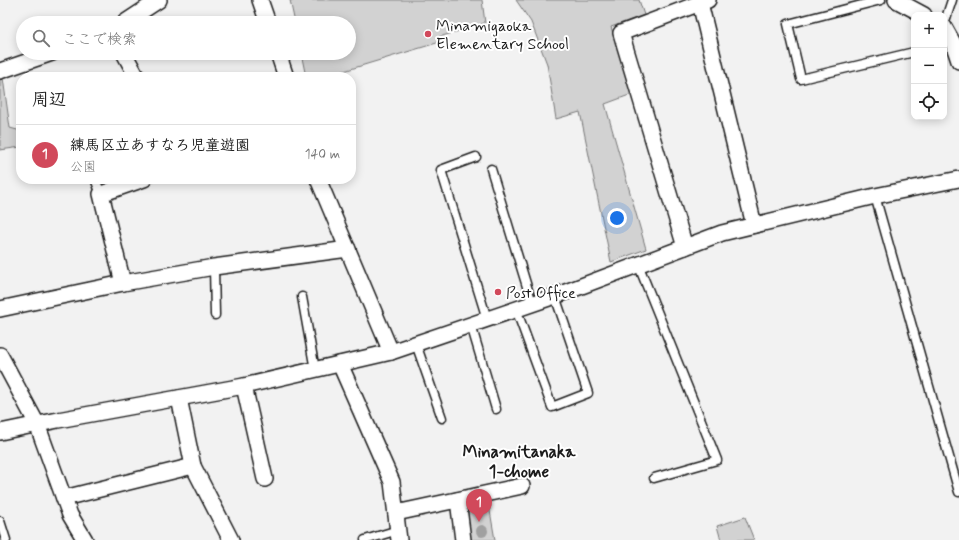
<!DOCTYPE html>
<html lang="ja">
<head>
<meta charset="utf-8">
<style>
	body { margin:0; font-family:Mynerve,"Klee One",sans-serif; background:#f2f2f2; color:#222 }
	.controls { position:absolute; right:12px; top:12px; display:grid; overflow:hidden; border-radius:8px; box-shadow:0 2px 10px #0003 }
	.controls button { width:36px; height:36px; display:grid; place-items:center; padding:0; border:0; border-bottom:1px solid #e0e0e0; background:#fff; color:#222; font:20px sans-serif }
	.you { position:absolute; left:617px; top:218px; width:14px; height:14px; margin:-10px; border:3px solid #fff; border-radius:50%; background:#1a73e8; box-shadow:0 0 0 6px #1a73e833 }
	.badge { display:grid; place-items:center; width:26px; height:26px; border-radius:50%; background:#d1495b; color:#fff; font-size:13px; font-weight:700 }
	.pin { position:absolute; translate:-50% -33px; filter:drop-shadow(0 1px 2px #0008) }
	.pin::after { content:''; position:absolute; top:21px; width:14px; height:12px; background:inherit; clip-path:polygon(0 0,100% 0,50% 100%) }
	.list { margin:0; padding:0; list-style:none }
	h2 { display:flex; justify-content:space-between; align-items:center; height:52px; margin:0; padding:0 16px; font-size:17px }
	h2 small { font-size:13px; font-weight:400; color:#767676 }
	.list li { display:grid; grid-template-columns:26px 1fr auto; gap:12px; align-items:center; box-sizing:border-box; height:60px; padding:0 16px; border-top:1px solid #e0e0e0 }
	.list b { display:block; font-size:15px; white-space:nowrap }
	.list p { margin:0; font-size:13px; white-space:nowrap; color:#767676 }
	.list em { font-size:13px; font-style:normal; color:#767676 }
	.icon { flex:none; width:22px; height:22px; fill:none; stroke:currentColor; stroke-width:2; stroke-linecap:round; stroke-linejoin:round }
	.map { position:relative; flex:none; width:959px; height:540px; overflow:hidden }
	.search { position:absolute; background:#fff; box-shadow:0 2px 10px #0003; left:16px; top:16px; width:340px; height:44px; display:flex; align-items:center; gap:10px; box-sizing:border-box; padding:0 14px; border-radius:22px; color:#767676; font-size:15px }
	.panel { position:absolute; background:#fff; box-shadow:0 2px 10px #0003; left:16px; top:72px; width:340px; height:112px; border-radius:16px }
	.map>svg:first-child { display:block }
</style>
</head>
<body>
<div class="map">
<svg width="959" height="540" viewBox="0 0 959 540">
	<rect width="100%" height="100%" fill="#f2f2f2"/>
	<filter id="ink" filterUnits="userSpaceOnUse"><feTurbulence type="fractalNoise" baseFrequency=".025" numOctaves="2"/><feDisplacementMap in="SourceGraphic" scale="8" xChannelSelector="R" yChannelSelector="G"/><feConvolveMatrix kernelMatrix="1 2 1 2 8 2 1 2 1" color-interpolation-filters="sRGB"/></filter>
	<g filter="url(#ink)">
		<!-- green -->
		<g fill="#d2d2d2" stroke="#777">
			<polygon points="290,0 482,0 485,23 439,37 440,42 324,77 306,77 301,53 349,53 349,23 295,23"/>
			<polygon points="516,0 639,0 644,15 611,27 632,94 605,104 646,249 611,262 580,112 556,119 547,64 531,22"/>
			<polygon points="0,78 3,78 10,128 21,131 21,147 0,150"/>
			<polygon points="488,499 495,540 470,540 465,504"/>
			<polygon points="745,517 754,540 721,540 717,526"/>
		</g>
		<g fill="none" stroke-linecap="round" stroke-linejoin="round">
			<defs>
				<g id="service">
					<polyline points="881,0 788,24 801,79 914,52"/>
					<polyline points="944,24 952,0"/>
					<polyline points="476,157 441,170 487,319"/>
					<polyline points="491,169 532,303"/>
					<polyline points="95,179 101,194"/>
					<polyline points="875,196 959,492"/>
					<polyline points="638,264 717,460 654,478"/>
					<polyline points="214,267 215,315"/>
					<polyline points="302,297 315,370"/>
					<polyline points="516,309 552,407 588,393 555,296"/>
					<polyline points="471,325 496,409"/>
					<polyline points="416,344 442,418"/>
					<polyline points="0,521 6,540"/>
					<polyline points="365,540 398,530"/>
				</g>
				<g id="minor">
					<polyline points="260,0 268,23"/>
					<polyline points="896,0 924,15"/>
					<polyline points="700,3 754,225"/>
					<polyline points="124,23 159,0"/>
					<polyline points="944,27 953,43 959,61"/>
					<polyline points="124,53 137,77"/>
					<polyline points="278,53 286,77"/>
					<polyline points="0,71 52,53"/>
					<polyline points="318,179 391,352"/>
					<polyline points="685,247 621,33 708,0"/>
					<polyline points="123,283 101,194 144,179"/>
					<polyline points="0,309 123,283 214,267 348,249"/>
					<polyline points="0,355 37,424 70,515 85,540"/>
					<polyline points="340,364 392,482 399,540"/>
					<polyline points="244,386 265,479"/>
					<polyline points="179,398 193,466 231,540"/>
					<polyline points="0,432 58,420 244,386 391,352 555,296 722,233 875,196 959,179"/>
					<polyline points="64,498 193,466"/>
					<polyline points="458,500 463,540"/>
					<polyline points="396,513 522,486"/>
				</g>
			</defs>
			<!-- service casing -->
			<use href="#service" stroke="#1c1c1c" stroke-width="11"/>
			<!-- minor casing -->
			<use href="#minor" stroke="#1c1c1c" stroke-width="18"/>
			<!-- service -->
			<use href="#service" stroke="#fff" stroke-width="8"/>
			<!-- minor -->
			<use href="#minor" stroke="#fff" stroke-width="15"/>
		</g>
		<!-- trees -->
		<circle fill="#a0a0a0" cx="482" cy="531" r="6"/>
	</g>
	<!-- markers -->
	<g fill="#d1495b" stroke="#fff" stroke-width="1.5">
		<circle cx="428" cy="34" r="4"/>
		<circle cx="498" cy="292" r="4"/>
	</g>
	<g text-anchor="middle" stroke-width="4" stroke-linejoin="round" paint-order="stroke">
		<!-- poi labels -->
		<g font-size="16" fill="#1c1c1c" stroke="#fff" text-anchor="start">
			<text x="436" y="31">Minamigaoka<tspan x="436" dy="18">Elementary School</tspan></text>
			<text x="506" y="298">Post Office</text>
		</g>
		<!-- neighbourhood labels -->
		<g font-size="17" font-weight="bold" fill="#1c1c1c" stroke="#fff">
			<text x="519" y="457">Minamitanaka<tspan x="519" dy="20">1-chome</tspan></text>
		</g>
	</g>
</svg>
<div class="controls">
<button>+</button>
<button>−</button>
<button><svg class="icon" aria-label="locate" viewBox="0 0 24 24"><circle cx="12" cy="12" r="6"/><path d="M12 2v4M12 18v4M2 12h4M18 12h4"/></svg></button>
</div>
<div class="you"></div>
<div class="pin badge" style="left:479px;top:522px">1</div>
<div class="search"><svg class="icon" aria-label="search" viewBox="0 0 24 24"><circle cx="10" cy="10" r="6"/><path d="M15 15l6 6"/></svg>ここで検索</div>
<section class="panel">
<h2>周辺<small></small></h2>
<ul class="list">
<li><span class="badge">1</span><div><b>練馬区立あすなろ児童遊園</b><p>公園</p></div><em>140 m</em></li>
</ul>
</section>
</div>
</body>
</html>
